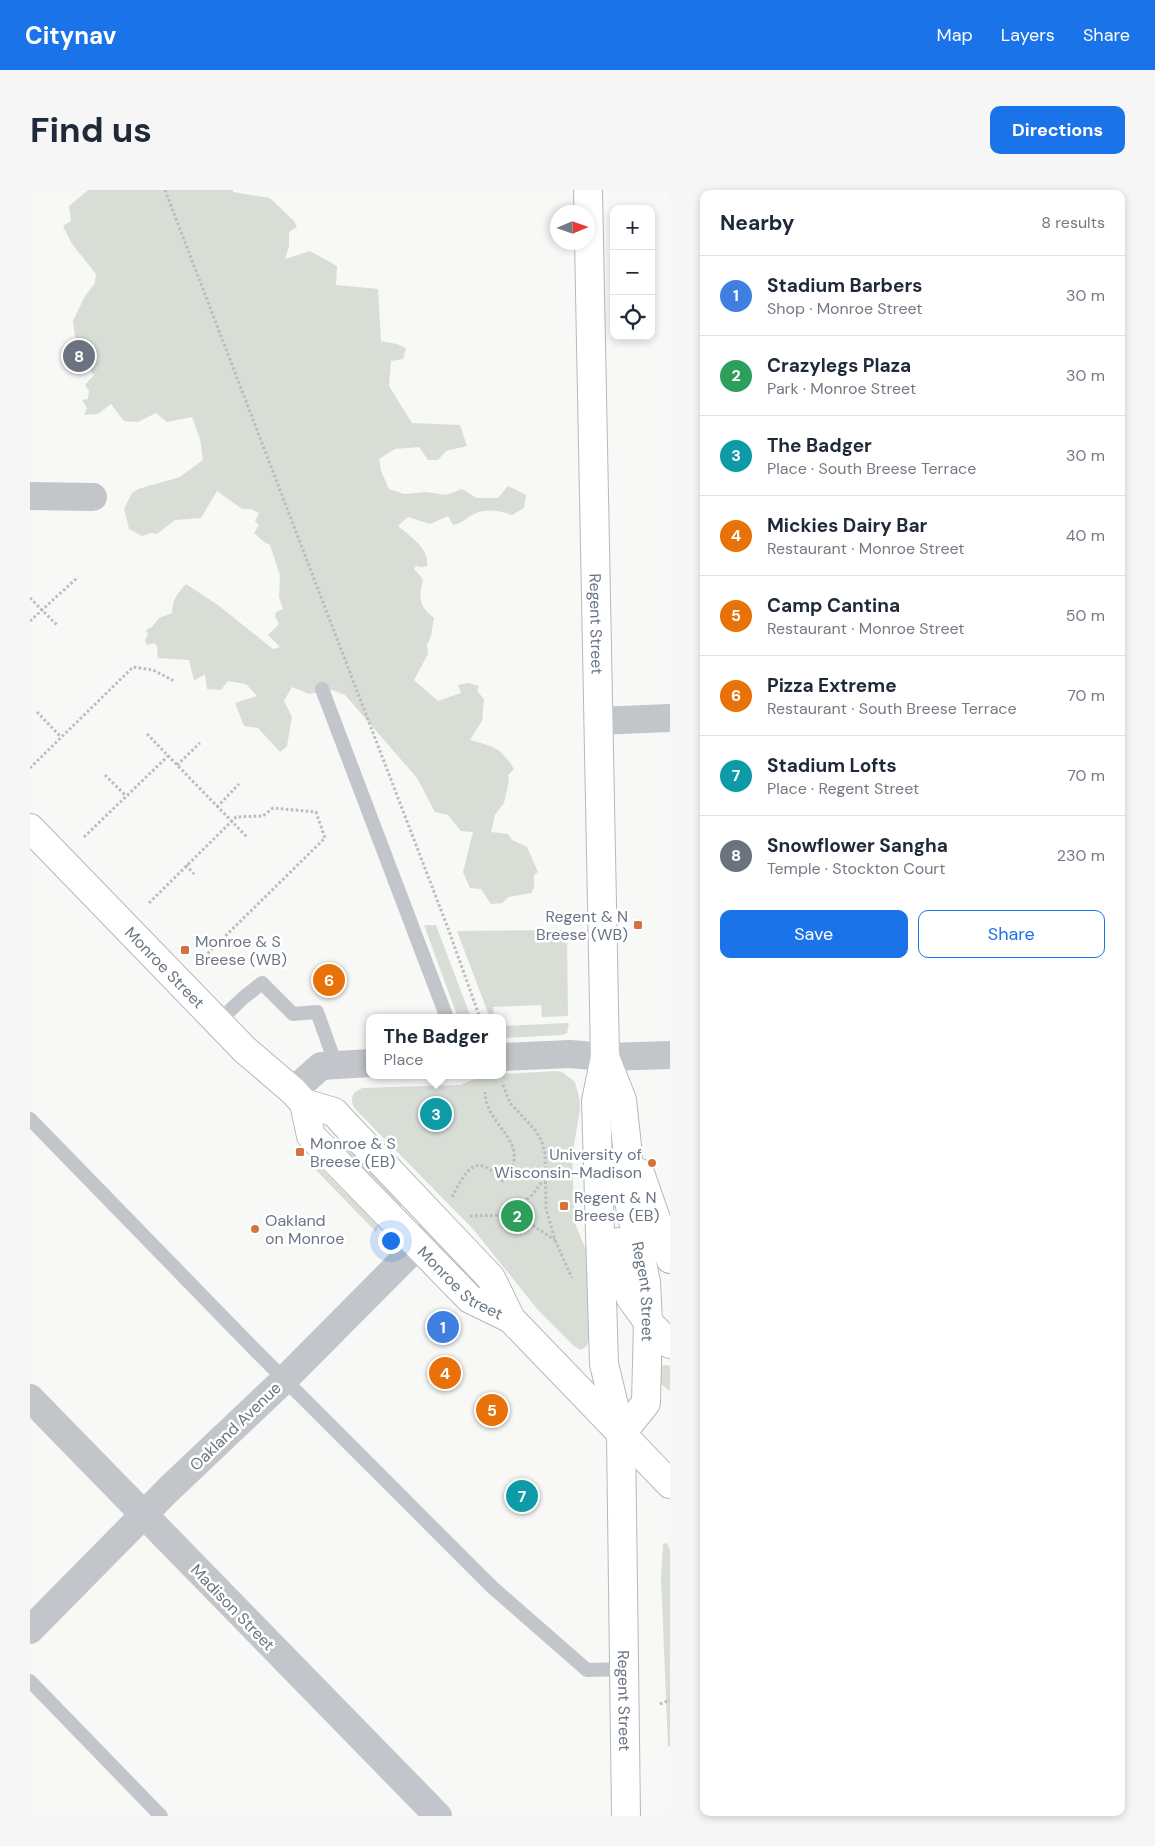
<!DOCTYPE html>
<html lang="en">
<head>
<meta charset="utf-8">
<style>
	body { margin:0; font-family:"DM Sans",sans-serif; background:#f6f6f7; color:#1f2937 }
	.controls { position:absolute; right:15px; top:15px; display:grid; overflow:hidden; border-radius:10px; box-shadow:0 2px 8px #0003 }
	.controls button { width:45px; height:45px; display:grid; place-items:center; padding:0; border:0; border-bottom:1px solid #e0e1e3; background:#fff; color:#1f2937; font:25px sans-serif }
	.compass { position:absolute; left:520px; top:15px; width:45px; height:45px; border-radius:50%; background:#fff; box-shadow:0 2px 8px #0003; rotate:88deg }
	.you { position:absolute; left:360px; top:1050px; width:18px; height:18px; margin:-12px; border:4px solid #fff; border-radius:50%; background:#1a73e8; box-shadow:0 0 0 8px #1a73e833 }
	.badge { display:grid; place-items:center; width:32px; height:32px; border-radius:50%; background:#1a73e8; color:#fff; font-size:16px; font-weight:700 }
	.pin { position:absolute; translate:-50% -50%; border:2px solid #fff; box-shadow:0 1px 5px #0006 }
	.popup { position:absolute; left:336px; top:824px; width:140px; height:65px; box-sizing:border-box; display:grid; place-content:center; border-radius:10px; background:#fff; filter:drop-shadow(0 1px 4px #0005); font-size:16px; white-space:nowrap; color:#747a83 }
	.popup b { font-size:19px; color:#1f2937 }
	.popup::after { content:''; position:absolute; left:50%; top:100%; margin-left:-10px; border:10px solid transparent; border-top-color:#fff }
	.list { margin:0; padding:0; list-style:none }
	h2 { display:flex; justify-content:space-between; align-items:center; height:65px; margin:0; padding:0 20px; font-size:21px }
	h2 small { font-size:16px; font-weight:400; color:#747a83 }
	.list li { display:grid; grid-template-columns:32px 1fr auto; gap:15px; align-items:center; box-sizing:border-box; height:80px; padding:0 20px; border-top:1px solid #e0e1e3 }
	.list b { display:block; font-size:19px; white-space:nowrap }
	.list p { margin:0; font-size:16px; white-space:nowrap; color:#747a83 }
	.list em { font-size:16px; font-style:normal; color:#747a83 }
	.actions { display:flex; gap:10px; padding:15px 20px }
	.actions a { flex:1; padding:11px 0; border:1px solid #1a73e8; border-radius:10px; text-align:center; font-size:18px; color:#1a73e8 }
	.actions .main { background:#1a73e8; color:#fff }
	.icon { flex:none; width:28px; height:28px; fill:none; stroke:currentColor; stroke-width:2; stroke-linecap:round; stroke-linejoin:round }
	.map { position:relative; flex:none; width:640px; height:1626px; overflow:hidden; border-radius:10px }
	header { display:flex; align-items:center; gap:30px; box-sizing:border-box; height:70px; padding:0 25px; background:#1a73e8; color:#fff }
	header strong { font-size:24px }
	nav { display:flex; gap:28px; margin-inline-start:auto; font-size:18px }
	.intro { display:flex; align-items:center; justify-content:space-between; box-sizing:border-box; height:120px; padding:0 30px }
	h1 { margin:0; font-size:35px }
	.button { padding:12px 22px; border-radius:10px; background:#1a73e8; color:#fff; font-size:18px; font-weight:700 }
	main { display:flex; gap:30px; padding:0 30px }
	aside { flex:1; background:#fff; border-radius:10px; box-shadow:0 2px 8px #0003 }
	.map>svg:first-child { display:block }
</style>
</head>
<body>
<header>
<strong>Citynav</strong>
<nav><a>Map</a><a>Layers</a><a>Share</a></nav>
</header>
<div class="intro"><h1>Find us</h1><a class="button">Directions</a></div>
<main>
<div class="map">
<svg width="640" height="1626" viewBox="0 0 640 1626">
	<rect width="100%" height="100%" fill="#f8f8f6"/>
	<!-- green -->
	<g fill="#d8ddd6">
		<path d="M58,0H203V2L240,8L264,31L267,37L259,42V56L255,69L280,61L307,76L306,95L348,99L351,151L366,154L376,158L373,169L361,171L359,196L382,233L430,235L437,256L416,261L408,270H398L389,257L365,259L349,269L351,281L359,299L374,304L396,302L416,305L432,299L447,308H468L478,296L496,305L494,318L482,325C468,320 454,318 440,326C433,331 431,333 423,335L418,326L400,334L378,327L368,336C380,347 400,358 397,376L391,377L386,376L384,379L393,389C389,408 388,415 404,428L401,446L397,455L398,464L384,490L408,511L431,503L428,495L438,493L449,496L447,501L454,509L452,531L440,550C465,557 470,557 484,579L478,585L479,591L474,613L465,625L461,642L478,644L482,650L497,657L508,682L504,685V698L501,703L479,707L472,713L461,714L451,699L440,698L433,682L443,642L431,641L418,625L405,622L387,588L315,505L302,500L279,504L262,497L254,511L262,527L257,556L250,562L228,538L214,536L205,513L227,506L216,494L198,491L191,500L177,499L175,484L164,491L159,470L128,468L127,456L124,453L117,455L115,451L118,444L116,440L122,437L129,428L142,423C142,410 147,404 156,394L188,415L243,459L250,457L238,445L249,434L245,426L246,422L253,419L249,407L250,385L240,355L234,352L224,343L229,335L225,331L229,323L221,319H212L187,301L171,328L145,330L127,344L121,343L112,346L99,339L94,319L102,303L108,299L150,287L173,270L170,249L162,227L137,232L126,223L108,232L94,231L81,214L68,224L54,225L57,218L52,210L58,209L59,201L55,195L64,185L57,177L60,172V168L45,147L43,131L55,106L65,93L66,84L42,54L33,36L41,31L39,16Z"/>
		<polygon points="394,735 406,735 441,828 428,828"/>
		<polygon points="537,740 538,826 512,827 511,815 463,817 464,828 460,828 427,741"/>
		<polygon points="539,833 537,843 532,845 472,848 472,836"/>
		<path d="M527,881L532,882L545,892L549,907L550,919L542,967L544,1017L546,1036L556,1060L559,1146L557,1156L551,1160L544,1156L508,1120L443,1039L328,922C322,916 320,911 324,903L332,898L430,895L454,885Z"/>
		<polygon points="310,946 375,1012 370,1017 306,951"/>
		<polygon points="285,972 348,1036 346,1042 281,975"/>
		<polygon points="636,1175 640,1176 640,1201 628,1192 630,1176"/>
		<polygon points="637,1353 640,1360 640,1556 638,1557 631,1387 633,1354"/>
	</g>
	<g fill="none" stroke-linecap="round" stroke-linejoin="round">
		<defs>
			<g id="secondary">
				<path id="s1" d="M558,0L575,867L566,911L574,1174L591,1244L596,1626"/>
				<path id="s2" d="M0,638L215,860L263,901L274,913L304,922L315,934L461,1088L481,1129L640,1294"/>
				<path id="s3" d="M575,867L592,910L598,965L593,983L616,1092L618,1132L616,1213L591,1244"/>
				<path id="s4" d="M274,913L281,946L292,957L440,1109L481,1129"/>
				<polyline points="610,983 640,1069"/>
				<polyline points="589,1052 600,1107 618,1132 640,1154"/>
			</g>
		</defs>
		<!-- secondary casing -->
		<use href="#secondary" stroke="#b5b8bd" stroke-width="30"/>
		<!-- path -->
		<g stroke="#babcbf" stroke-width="3" stroke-dasharray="2.5 2.5" stroke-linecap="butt">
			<polyline points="135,0 419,741 450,828"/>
			<polyline points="0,408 27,435"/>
			<polyline points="0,431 48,387"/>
			<polyline points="7,522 31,547"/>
			<polyline points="117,544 217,647"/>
			<polyline points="147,575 170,553"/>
			<polyline points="0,578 103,477 123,480 144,491"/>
			<polyline points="75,585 96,606"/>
			<polyline points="187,617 209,594"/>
			<polyline points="54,647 138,566"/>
			<polyline points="156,675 164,684"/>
			<polyline points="119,713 206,627 233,626 243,618 286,622 295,648 173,768"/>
			<polyline points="473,895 480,913 506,941 512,952 515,964 516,1019 525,1050 542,1088"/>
			<path d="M422,1007C437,979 445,961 473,991C506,952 456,939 455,902"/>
			<polyline points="477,1025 502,1005 515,988"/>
			<polyline points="440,1026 477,1025 496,1031 525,1050"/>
			<polyline points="630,1514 640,1510"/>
		</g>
		<!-- service -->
		<g stroke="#c2c5c9" stroke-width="14">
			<polyline points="292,499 417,828"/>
			<polyline points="188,832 213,808 232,793 263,824 287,822 306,875"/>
			<polyline points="0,929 227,1162 462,1397 557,1480 594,1479"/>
			<polyline points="0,1491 131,1626"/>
		</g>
		<!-- minor -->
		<g stroke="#c2c5c9" stroke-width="28">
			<polyline points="0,306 63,307"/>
			<polyline points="568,531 640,528"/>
			<polyline points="0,1208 408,1626"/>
			<polyline points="0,1440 138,1300 254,1190 410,1033"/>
		</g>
		<!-- tertiary -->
		<g stroke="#c2c5c9" stroke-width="28">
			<polyline points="472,867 540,864 575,867 640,865"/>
			<polyline points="263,901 291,876 340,873"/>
		</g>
		<!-- secondary -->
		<use href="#secondary" stroke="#fff" stroke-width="28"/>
	</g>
	<!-- markers -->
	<g fill="#d4733b" stroke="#fff" stroke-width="2">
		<rect x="603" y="730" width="10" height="10" rx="2.5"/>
		<rect x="150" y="755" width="10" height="10" rx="2.5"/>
		<rect x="265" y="957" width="10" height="10" rx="2.5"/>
		<circle cx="622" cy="973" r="5"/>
		<rect x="529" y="1011" width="10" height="10" rx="2.5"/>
		<circle cx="225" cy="1039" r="5"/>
	</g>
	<g text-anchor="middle" stroke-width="5" stroke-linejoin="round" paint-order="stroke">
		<!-- street labels -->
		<g font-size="16" fill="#6a7584" stroke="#fff">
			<text dy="6" stroke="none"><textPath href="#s1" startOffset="434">Regent Street</textPath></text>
			<text dy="6" stroke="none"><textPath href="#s2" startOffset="194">Monroe Street</textPath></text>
			<text dy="6" stroke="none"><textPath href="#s4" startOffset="244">Monroe Street</textPath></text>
			<text dy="6" stroke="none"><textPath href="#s3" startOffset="241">Regent Street</textPath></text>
			<text transform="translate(205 1236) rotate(-44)" y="6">Oakland Avenue</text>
			<text transform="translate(203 1417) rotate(46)" y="6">Madison Street</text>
			<text dy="6" stroke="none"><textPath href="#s1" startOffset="1514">Regent Street</textPath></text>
		</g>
		<!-- poi labels -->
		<g font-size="16" fill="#6a7584" stroke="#fff" text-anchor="start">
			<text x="598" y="732" text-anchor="end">Regent &amp; N<tspan x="598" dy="18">Breese (WB)</tspan></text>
			<text x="165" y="757">Monroe &amp; S<tspan x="165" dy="18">Breese (WB)</tspan></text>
			<text x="280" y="959">Monroe &amp; S<tspan x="280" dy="18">Breese (EB)</tspan></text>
			<text x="612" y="970" text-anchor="end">University of<tspan x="612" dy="18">Wisconsin-Madison</tspan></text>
			<text x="544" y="1013">Regent &amp; N<tspan x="544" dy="18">Breese (EB)</tspan></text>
			<text x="235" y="1036">Oakland<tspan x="235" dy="18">on Monroe</tspan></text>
		</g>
	</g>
</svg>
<div class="controls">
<button>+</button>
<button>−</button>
<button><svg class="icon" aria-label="locate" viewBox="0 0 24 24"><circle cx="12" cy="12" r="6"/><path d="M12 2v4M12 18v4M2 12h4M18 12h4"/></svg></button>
</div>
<svg class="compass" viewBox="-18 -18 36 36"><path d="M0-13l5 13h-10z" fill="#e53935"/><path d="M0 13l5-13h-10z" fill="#747a83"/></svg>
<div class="you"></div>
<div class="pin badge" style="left:413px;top:1137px;background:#3f7fe0">1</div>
<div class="pin badge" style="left:487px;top:1026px;background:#2e9e5b">2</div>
<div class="pin badge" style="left:406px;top:924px;background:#0f9aa8">3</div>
<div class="popup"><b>The Badger</b>Place</div>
<div class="pin badge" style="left:415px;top:1183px;background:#e8710a">4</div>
<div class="pin badge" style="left:462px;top:1220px;background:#e8710a">5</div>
<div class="pin badge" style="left:299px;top:790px;background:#e8710a">6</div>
<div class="pin badge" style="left:492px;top:1306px;background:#0f9aa8">7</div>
<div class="pin badge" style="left:49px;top:166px;background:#6b7280">8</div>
</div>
<aside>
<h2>Nearby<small>8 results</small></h2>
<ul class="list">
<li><span class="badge" style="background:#3f7fe0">1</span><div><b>Stadium Barbers</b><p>Shop · Monroe Street</p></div><em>30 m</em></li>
<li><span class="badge" style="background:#2e9e5b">2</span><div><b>Crazylegs Plaza</b><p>Park · Monroe Street</p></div><em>30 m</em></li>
<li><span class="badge" style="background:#0f9aa8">3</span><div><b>The Badger</b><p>Place · South Breese Terrace</p></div><em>30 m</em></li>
<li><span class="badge" style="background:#e8710a">4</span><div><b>Mickies Dairy Bar</b><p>Restaurant · Monroe Street</p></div><em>40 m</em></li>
<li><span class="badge" style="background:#e8710a">5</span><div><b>Camp Cantina</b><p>Restaurant · Monroe Street</p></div><em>50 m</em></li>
<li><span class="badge" style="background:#e8710a">6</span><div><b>Pizza Extreme</b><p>Restaurant · South Breese Terrace</p></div><em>70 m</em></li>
<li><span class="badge" style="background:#0f9aa8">7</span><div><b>Stadium Lofts</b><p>Place · Regent Street</p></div><em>70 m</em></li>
<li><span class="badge" style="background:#6b7280">8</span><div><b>Snowflower Sangha</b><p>Temple · Stockton Court</p></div><em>230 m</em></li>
</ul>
<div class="actions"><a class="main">Save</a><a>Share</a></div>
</aside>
</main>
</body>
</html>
